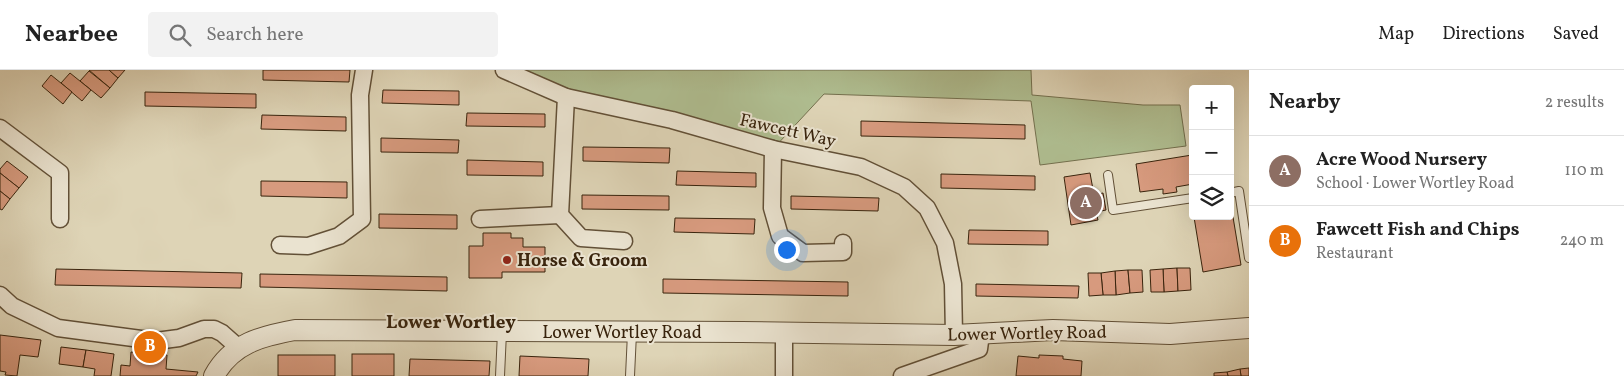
<!DOCTYPE html>
<html lang="en">
<head>
<meta charset="utf-8">
<style>
	body { margin:0; font-family:Vollkorn,serif; background:#f2f2f2; color:#222 }
	.controls { position:absolute; right:15px; top:15px; display:grid; overflow:hidden; border-radius:5px; box-shadow:0 5px 20px #0002 }
	.controls button { width:45px; height:45px; display:grid; place-items:center; padding:0; border:0; border-bottom:1px solid #e0e0e0; background:#fff; color:#222; font:25px sans-serif }
	.you { position:absolute; left:786px; top:179px; width:18px; height:18px; margin:-12px; border:4px solid #fff; border-radius:50%; background:#1a73e8; box-shadow:0 0 0 8px #1a73e833 }
	.badge { display:grid; place-items:center; width:32px; height:32px; border-radius:50%; background:#0b8043; color:#fff; font-size:16px; font-weight:700 }
	.pin { position:absolute; translate:-50% -50%; border:2px solid #fff; box-shadow:0 1px 5px #0006 }
	.list { margin:0; padding:0; list-style:none }
	h2 { display:flex; justify-content:space-between; align-items:center; height:65px; margin:0; padding:0 20px; font-size:21px }
	h2 small { font-size:16px; font-weight:400; color:#767676 }
	.list li { display:grid; grid-template-columns:32px 1fr auto; gap:15px; align-items:center; box-sizing:border-box; height:70px; padding:0 20px; border-top:1px solid #e0e0e0 }
	.list b { display:block; font-size:19px; white-space:nowrap }
	.list p { margin:0; font-size:16px; white-space:nowrap; color:#767676 }
	.list em { font-size:16px; font-style:normal; color:#767676 }
	.icon { flex:none; width:28px; height:28px; fill:none; stroke:currentColor; stroke-width:2; stroke-linecap:round; stroke-linejoin:round }
	.map { position:relative; flex:none; width:1249px; height:306px; overflow:hidden }
	header { display:flex; align-items:center; gap:30px; box-sizing:border-box; height:70px; padding:0 25px; background:#fff; border-bottom:1px solid #e0e0e0 }
	header strong { font-size:24px }
	nav { display:flex; gap:28px; margin-inline-start:auto; font-size:18px }
	.search { width:350px; height:45px; background:#f2f2f2; display:flex; align-items:center; gap:12px; box-sizing:border-box; padding:0 18px; border-radius:5px; color:#767676; font-size:19px }
	main { display:flex }
	aside { flex:1; background:#fff }
	.map>svg:first-child { display:block }
</style>
</head>
<body>
<header>
<strong>Nearbee</strong>
<div class="search"><svg class="icon" aria-label="search" viewBox="0 0 24 24"><circle cx="10" cy="10" r="6"/><path d="M15 15l6 6"/></svg>Search here</div>
<nav><a>Map</a><a>Directions</a><a>Saved</a></nav>
</header>
<main>
<div class="map">
<svg width="1249" height="306" viewBox="0 0 1249 306">
	<rect width="100%" height="100%" fill="#ded4b6"/>
	<filter id="stains"><feTurbulence type="fractalNoise" baseFrequency=".004" numOctaves="4"/><feColorMatrix values="0 0 0 0 .2 0 0 0 0 .09 0 0 0 0 .02 0 0 0 .5 -.17"/></filter>
	<radialGradient id="worn" r=".72"><stop offset=".6" stop-color="#630" stop-opacity="0"/><stop offset="1" stop-color="#630" stop-opacity=".3"/></radialGradient>
	<!-- green -->
	<polygon fill="#afbd90" stroke="#74704e" points="504,0 1031,0 1032,25 1143,35 1180,35 1186,76 1040,95 1031,31 824,24 773,79 566,27"/>
	<!-- building -->
	<g fill="#d79a7e" stroke="#39240d">
		<polygon points="89,0 109,0 118,8 110,18"/>
		<polygon points="109,0 125,0 118,8"/>
		<polygon points="263,0 350,0 349,12 263,10"/>
		<polygon points="89,1 110,18 101,28 80,11"/>
		<polygon points="70,3 91,20 82,31 61,13"/>
		<polygon points="51,5 72,22 63,34 42,16"/>
		<polygon points="383,20 459,21 459,35 382,33"/>
		<polygon points="145,22 256,24 256,38 145,36"/>
		<polygon points="467,43 545,44 545,57 466,56"/>
		<polygon points="262,45 346,47 346,61 261,59"/>
		<polygon points="861,51 1025,55 1025,69 861,66"/>
		<polygon points="381,68 459,70 458,83 381,82"/>
		<polygon points="583,77 670,78 669,93 583,91"/>
		<polygon points="1192,85 1193,114 1176,117 1177,122 1163,124 1163,119 1140,122 1136,94"/>
		<polygon points="467,90 543,92 543,106 467,105"/>
		<polygon points="7,91 28,107 19,118 0,103 0,99"/>
		<polygon points="677,101 756,103 756,117 676,115"/>
		<polygon points="0,103 19,118 10,129 0,121"/>
		<polygon points="1090,103 1094,125 1103,123 1106,140 1096,142 1098,150 1071,155 1064,107"/>
		<polygon points="941,104 1035,106 1035,120 941,118"/>
		<polygon points="261,111 347,112 347,128 261,126"/>
		<polygon points="0,121 10,129 2,140 0,139"/>
		<polygon points="582,125 669,126 669,140 582,139"/>
		<polygon points="791,126 879,128 878,141 791,139"/>
		<polygon points="1230,141 1232,141 1241,195 1203,202 1194,147 1230,146"/>
		<polygon points="379,144 457,145 457,159 379,158"/>
		<polygon points="675,148 755,149 754,164 674,162"/>
		<polygon points="969,160 1048,161 1048,175 968,174"/>
		<polygon points="483,163 511,163 511,168 523,168 523,177 545,177 545,202 502,202 502,208 469,208 469,176 483,176"/>
		<polygon points="1177,198 1178,221 1164,222 1163,199"/>
		<polygon points="1177,198 1190,198 1191,220 1178,221"/>
		<polygon points="56,199 242,203 241,218 55,215"/>
		<polygon points="1163,199 1164,222 1151,222 1150,200"/>
		<polygon points="1128,200 1130,223 1116,225 1115,201"/>
		<polygon points="1128,200 1142,200 1143,222 1130,223"/>
		<polygon points="1115,201 1116,225 1103,225 1101,203"/>
		<polygon points="1088,203 1101,203 1103,225 1089,226"/>
		<polygon points="260,204 447,207 447,221 260,217"/>
		<polygon points="663,209 848,212 848,226 663,223"/>
		<polygon points="976,214 1079,216 1078,228 976,226"/>
		<polygon points="0,265 41,270 38,287 20,285 17,306 5,305 6,302 0,301"/>
		<polygon points="61,277 86,280 83,297 59,294"/>
		<polygon points="86,280 114,284 111,306 94,306 95,299 83,297"/>
		<polygon points="131,282 167,285 166,299 198,302 196,306 120,306 121,295 130,296"/>
		<rect x="352" y="284" width="42" height="22"/>
		<rect x="278" y="285" width="57" height="21"/>
		<polygon points="1039,285 1063,286 1063,289 1082,291 1081,306 1016,306 1018,286 1039,288"/>
		<polygon points="520,286 589,289 588,306 519,306"/>
		<polygon points="410,289 490,291 489,306 409,306"/>
		<polygon points="1249,298 1249,306 1241,306 1240,299"/>
		<polygon points="1240,299 1241,306 1228,306 1227,302"/>
		<polygon points="1227,302 1228,306 1214,306 1214,303"/>
	</g>
	<g fill="none" stroke-linecap="round" stroke-linejoin="round">
		<defs>
			<g id="service">
				<polyline points="1108,105 1113,140 1193,128"/>
				<polyline points="1230,123 1239,121 1249,188"/>
				<polyline points="500,306 502,262"/>
				<polyline points="630,306 632,263"/>
			</g>
			<g id="minor">
				<polyline points="504,0 566,27 672,50 773,79 861,97 904,117 927,138 945,173 953,214 954,265"/>
				<polyline points="566,27 560,145 581,168 624,171"/>
				<polyline points="0,58 60,103 60,149"/>
				<polyline points="773,79 772,138 780,166 803,183 843,182 843,173"/>
				<polyline points="480,149 560,145"/>
				<polyline points="280,175 308,176 339,166 362,149 360,25 364,0"/>
				<polyline points="0,225 12,236 58,258 156,271 179,268 204,259 214,259 222,263 239,278"/>
				<polyline points="784,306 784,264"/>
				<polyline points="902,306 979,279 981,264"/>
			</g>
			<path id="tertiary" d="M214,306C232,273 262,266 295,260L742,262L954,265L1053,260L1170,264L1249,258"/>
		</defs>
		<!-- service casing -->
		<use href="#service" stroke="#625037" stroke-width="10"/>
		<!-- minor casing -->
		<use href="#minor" stroke="#625037" stroke-width="19"/>
		<!-- tertiary casing -->
		<use href="#tertiary" stroke="#625037" stroke-width="22"/>
		<!-- service -->
		<use href="#service" stroke="#eae3d0" stroke-width="8"/>
		<!-- minor -->
		<use href="#minor" stroke="#eae3d0" stroke-width="16"/>
		<!-- tertiary -->
		<use href="#tertiary" stroke="#eae3d0" stroke-width="20"/>
	</g>
	<!-- markers -->
	<circle fill="#8f2418" stroke="#eae3d0" stroke-width="2" cx="507" cy="190" r="5"/>
	<g text-anchor="middle" stroke-width="4" stroke-linejoin="round" paint-order="stroke">
		<!-- street labels -->
		<g font-size="18" fill="#39240d" stroke="#eae3d0">
			<text transform="translate(788 60) rotate(13)" y="6">Fawcett Way</text>
			<text x="622" y="268">Lower Wortley Road</text>
			<text transform="translate(1027 263) rotate(-1)" y="6">Lower Wortley Road</text>
		</g>
		<!-- poi labels -->
		<g font-size="18" font-weight="bold" fill="#39240d" stroke="#eae3d0" text-anchor="start">
			<text x="517" y="196">Horse &amp; Groom</text>
		</g>
		<!-- neighbourhood labels -->
		<g font-size="19" font-weight="bold" fill="#39240d" stroke="#eae3d0">
			<text x="451" y="258">Lower Wortley</text>
		</g>
	</g>
	<rect width="100%" height="100%" filter="url(#stains)"/>
	<rect width="100%" height="100%" fill="url(#worn)"/>
</svg>
<div class="controls">
<button>+</button>
<button>−</button>
<button><svg class="icon" aria-label="layers" viewBox="0 0 24 24"><path d="M12 4l9 5-9 5-9-5zM3 14l9 5 9-5"/></svg></button>
</div>
<div class="you"></div>
<div class="pin badge" style="left:1086px;top:133px;background:#8d6e63">A</div>
<div class="pin badge" style="left:150px;top:277px;background:#e8710a">B</div>
</div>
<aside>
<h2>Nearby<small>2 results</small></h2>
<ul class="list">
<li><span class="badge" style="background:#8d6e63">A</span><div><b>Acre Wood Nursery</b><p>School · Lower Wortley Road</p></div><em>110 m</em></li>
<li><span class="badge" style="background:#e8710a">B</span><div><b>Fawcett Fish and Chips</b><p>Restaurant</p></div><em>240 m</em></li>
</ul>
</aside>
</main>
</body>
</html>
